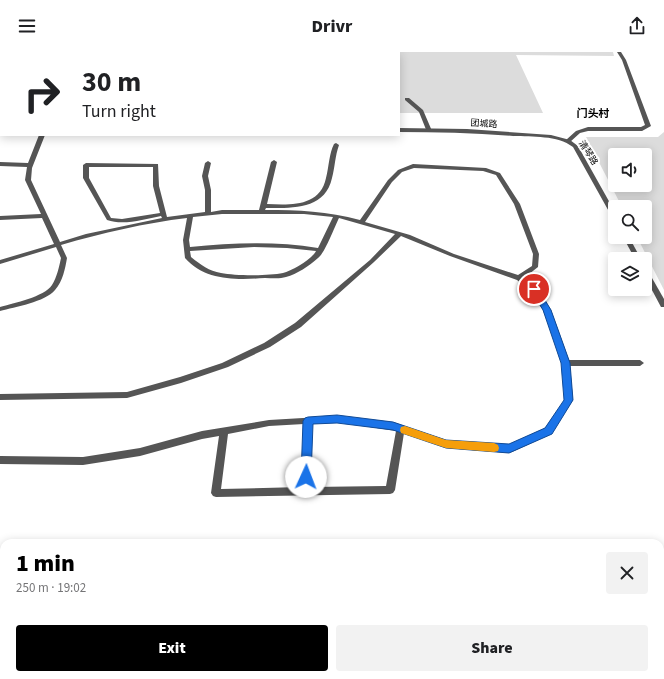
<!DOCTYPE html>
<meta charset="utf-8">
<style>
:root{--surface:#fff;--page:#f2f2f2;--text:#202124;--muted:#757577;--accent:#000}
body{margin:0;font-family:"Source Sans 3","Noto Sans SC",sans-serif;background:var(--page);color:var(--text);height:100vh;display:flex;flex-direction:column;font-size:15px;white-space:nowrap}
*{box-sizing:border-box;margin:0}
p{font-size:13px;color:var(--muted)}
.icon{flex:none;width:22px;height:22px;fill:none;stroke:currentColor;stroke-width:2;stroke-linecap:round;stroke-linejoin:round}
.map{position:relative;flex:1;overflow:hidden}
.sheet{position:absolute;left:0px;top:487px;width:664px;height:140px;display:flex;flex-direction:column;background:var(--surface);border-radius:12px 12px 0 0;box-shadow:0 2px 10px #0003}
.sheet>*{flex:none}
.hud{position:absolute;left:0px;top:0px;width:400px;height:84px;box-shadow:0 2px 10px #0003;background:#fff;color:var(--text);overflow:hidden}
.fabs{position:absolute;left:608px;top:96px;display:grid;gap:8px}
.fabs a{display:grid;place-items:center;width:44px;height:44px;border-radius:4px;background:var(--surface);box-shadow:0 2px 10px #0003;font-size:20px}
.pin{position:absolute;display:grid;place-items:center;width:34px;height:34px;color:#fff;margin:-17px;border:2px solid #fff;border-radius:50%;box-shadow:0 1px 4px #0007}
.me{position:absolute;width:44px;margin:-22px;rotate:2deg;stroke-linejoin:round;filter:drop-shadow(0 0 3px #0008)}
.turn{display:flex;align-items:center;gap:14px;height:84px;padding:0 16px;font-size:18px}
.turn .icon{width:52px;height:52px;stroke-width:2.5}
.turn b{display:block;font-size:28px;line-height:34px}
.round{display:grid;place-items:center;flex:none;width:42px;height:42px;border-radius:4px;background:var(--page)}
.overview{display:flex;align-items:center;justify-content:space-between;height:68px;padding:0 16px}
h1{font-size:24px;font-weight:800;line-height:30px;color:var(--accent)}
.cta{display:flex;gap:8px;margin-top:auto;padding:8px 16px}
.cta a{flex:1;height:46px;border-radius:4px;background:var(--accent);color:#fff;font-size:16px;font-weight:800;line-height:46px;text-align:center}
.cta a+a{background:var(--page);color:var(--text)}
header{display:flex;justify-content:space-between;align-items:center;height:52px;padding:0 16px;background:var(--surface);font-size:18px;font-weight:800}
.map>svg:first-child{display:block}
</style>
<header><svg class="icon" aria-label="menu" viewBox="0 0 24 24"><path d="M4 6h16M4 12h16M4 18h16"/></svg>Drivr<svg class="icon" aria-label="share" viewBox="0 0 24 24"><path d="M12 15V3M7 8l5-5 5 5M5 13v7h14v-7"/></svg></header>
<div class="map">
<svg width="664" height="627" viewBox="0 0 664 627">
<rect width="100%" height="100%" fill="#fff"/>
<g fill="#dcdcdc" fill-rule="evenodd">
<path d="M 23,0 L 613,0 L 614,4 L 516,3 L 543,61 L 399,61 L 399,1 L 22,1 Z"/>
<path d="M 664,80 L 664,238 L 637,185 L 645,185 L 645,155 L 622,155 L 586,85 L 658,85 ZM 615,103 L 645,103 L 645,133 L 615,133 Z"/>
</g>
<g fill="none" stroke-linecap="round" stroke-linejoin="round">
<g fill="#555" fill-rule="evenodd">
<path d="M 617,0 L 621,0 L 626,8 L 651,74 L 642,79 L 588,79 L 580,81 L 570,90 L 566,90 L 566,88 L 576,79 L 588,75 L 641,75 L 645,73 L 622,8 Z"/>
<rect x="0" y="39" width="1" height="2"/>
<path d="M 405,46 L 409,46 L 423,58 L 432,79 L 431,80 L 427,80 L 419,60 L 405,48 Z"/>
<path d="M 39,83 L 45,83 L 32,116 L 31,128 L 60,190 L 86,182 L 162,166 L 161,164 C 144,167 124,174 107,168 L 83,126 L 83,113 L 86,111 L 158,112 L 159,134 L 167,165 L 205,160 L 205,138 L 202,124 L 205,111 L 208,109 L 211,111 L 208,124 L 211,138 L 211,160 L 222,158 L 259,158 L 271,110 L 274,108 L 277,110 L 267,152 C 290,153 320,155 326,126 C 329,114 329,102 334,92 L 336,91 L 339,93 C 335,104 335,115 332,126 C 325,158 292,156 266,156 L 265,158 C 299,158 327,159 360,168 L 388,128 L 398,118 L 413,112 L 486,116 L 500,121 L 520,152 L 539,202 L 538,215 L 524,226 L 536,235 L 551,258 L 569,308 L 640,308 L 644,311 L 640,314 L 570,314 L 573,348 L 551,382 L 512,400 L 509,401 L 446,396 L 404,381 L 395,438 L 393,441 L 390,442 L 216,445 L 213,444 L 211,441 L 219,384 L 202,387 L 140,404 L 83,413 L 0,412 L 0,404 L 83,405 L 140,396 L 202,379 L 269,368 L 337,364 L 393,370 L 446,388 L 508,393 L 545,376 L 565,348 L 562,311 L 543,258 L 531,239 L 517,228 L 450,204 L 401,184 L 374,210 L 301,275 L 270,295 L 228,315 L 181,331 L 127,346 L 0,348 L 0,342 L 127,340 L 180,325 L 222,311 L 264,291 L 295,271 L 370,208 L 395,182 L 339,166 C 334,176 325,201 318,206 C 309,214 297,222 286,225 C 280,227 272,226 265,226 C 237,228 205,229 185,206 L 183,188 L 187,166 C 145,171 102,181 61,193 L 67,206 C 65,217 63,229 55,238 C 45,250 15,255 0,259 L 0,255 C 14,251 44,245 52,233 C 57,225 59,215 61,206 L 56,195 L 0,212 L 0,208 L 54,192 L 42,166 L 0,168 L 0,164 L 41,162 L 25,128 L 27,115 L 0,114 L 0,110 L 28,111 ZM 89,115 L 153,115 L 153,134 L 160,161 L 122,167 L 111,166 L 89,126 ZM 414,116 L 483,119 L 496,123 L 514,152 L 533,202 L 532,214 L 518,223 L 454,202 L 410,183 L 365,170 L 392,130 L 402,120 ZM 222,162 L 304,162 L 333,165 L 318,196 C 275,189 233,191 190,195 L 189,188 L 193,165 ZM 254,195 L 287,196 L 316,199 C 312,207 292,219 283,221 C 268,224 236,224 221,221 C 209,219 201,213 191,205 L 190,199 ZM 337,370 L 396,379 L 386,434 L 311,435 L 312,372 ZM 304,372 L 301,435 L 221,437 L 228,382 L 269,374 Z"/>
<rect x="0" y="571" width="4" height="12"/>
<rect x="660" y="586" width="4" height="12"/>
<rect x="335" y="623" width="12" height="4"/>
</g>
<g fill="#555" fill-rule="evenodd">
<rect x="0" y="73" width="1" height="4"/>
<path d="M 399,76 L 467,77 L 551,83 L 570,88 L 578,94 L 615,160 L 615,167 L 612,165 L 573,95 C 557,83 533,85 513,84 C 475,81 437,80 399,80 Z"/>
<path d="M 623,185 L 629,185 L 641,207 L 635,207 Z"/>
<path d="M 645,217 L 648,219 L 664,247 L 664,255 L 661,255 L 645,225 Z"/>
<rect x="660" y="535" width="4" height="10"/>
<rect x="0" y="536" width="4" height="10"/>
</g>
</g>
<path fill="#1a73e8" stroke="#114b97" d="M 531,235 L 537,235 L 551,258 L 570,311 L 573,348 L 552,382 L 509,401 L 446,396 L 393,378 L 337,371 L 313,372 L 311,425 L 310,428 L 306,430 L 302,428 L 301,425 L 303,369 L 305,366 L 308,365 L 337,363 L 393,370 L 446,388 L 509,392 L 545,376 L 564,348 L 561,311 L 543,258 L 530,237 Z"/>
<path fill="#f59e0b" d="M 405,374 L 446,388 L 494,391 L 498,393 L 499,396 L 498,399 L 494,400 L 446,396 L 401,381 L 400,378 L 401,375 Z"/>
<g text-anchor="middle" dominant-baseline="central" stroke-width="4" stroke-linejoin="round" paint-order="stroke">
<g font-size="9" fill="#000" stroke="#fff">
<text transform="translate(484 72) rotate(4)">团城路</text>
<text transform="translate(588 101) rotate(57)">清琴路</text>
</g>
<g font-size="11" font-weight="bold" fill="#000" stroke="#fff">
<text x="593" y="61">门头村</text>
</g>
</g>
</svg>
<div class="fabs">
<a><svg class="icon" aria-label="sound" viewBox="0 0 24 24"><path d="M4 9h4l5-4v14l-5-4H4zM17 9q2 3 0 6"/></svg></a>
<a><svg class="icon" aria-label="search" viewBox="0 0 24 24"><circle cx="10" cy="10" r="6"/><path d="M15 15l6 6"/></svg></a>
<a><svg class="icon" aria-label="layers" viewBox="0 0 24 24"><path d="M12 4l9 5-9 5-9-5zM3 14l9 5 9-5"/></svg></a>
</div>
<div class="pin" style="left:534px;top:237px;background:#d93025"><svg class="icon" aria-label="arrive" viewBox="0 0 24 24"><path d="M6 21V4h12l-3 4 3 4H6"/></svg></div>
<svg class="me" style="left:306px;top:425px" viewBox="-20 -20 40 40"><circle r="19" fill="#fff"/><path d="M0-13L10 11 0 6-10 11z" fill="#1a73e8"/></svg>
<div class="hud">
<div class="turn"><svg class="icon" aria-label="right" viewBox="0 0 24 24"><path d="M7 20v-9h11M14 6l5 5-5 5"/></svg><div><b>30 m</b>Turn right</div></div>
</div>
<section class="sheet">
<div class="overview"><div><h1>1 min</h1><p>250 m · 19:02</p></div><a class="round"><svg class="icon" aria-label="close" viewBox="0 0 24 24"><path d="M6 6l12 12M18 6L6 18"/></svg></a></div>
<div class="cta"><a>Exit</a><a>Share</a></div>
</section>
</div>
